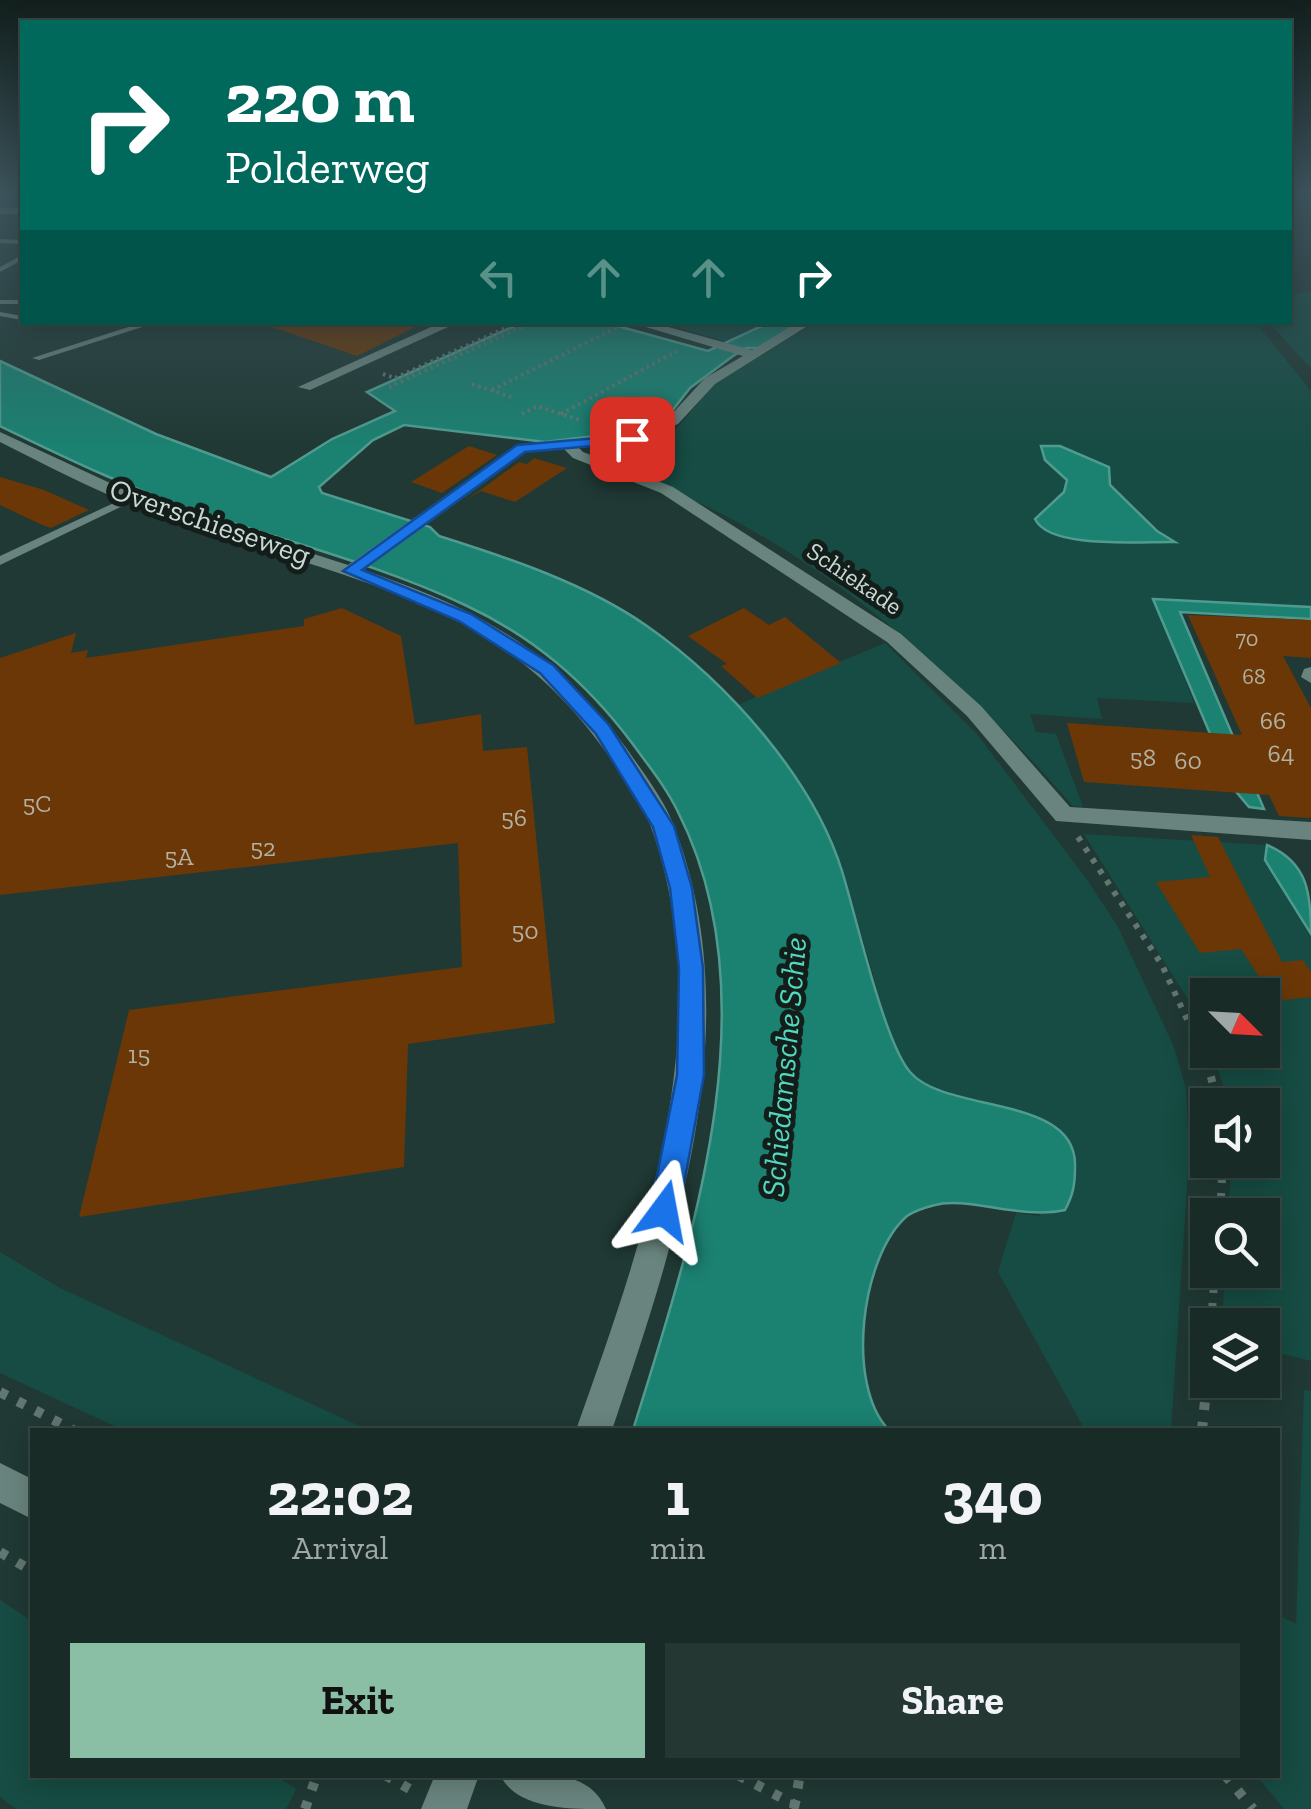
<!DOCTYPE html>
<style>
:root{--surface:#182b27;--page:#253733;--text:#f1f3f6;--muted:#9fa7a7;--line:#364744;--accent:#8abfa5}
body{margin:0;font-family:"Zilla Slab",serif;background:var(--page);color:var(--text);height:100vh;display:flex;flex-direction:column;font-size:38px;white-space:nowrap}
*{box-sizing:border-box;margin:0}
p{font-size:32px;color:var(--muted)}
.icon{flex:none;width:55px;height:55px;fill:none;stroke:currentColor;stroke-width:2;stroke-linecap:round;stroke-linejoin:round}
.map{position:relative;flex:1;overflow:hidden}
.side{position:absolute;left:30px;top:1428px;width:1250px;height:350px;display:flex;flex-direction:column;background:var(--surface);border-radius:0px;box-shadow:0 5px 25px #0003,0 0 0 2px var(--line)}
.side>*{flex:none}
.guide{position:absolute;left:20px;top:20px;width:1272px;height:305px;border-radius:0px;box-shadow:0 5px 25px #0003,0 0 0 2px var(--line);background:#00695c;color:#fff;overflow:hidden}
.needle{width:65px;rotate:114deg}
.controls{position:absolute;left:1190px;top:978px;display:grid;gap:20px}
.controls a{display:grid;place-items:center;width:90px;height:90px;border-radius:0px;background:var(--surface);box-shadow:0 5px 25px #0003,0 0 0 2px var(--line);font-size:50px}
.pin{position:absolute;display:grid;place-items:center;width:85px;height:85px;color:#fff;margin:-42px;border-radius:20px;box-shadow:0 5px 15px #0006}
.me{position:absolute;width:110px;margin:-55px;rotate:13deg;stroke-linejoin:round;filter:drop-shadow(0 0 8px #0008)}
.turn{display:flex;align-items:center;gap:35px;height:210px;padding:0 40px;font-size:45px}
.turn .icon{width:130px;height:130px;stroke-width:2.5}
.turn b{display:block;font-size:70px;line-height:85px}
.lanes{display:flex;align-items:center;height:95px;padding:0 40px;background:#0003;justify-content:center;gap:50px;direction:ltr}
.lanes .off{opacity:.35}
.eta{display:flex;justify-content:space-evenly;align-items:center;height:170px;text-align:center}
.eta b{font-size:60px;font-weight:700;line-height:70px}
.action{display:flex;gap:20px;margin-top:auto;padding:20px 40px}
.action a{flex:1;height:115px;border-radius:0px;background:var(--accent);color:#111;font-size:40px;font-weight:700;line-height:115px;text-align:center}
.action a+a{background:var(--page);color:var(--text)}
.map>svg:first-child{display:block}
</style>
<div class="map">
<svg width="1311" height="1809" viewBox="0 0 1311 1809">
<rect width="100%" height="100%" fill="#203934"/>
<g fill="#164c43" fill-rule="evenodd">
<path d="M 1311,291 L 1311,368 L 1269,323 L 1290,322 L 1290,295 Z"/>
<path d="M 663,323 L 767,323 L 728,342 Z"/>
<path d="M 815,323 L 1256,323 L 1311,391 L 1311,607 L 1154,599 L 1194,703 L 1097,698 L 1102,719 L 1030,714 L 1036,732 L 1056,734 L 1083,807 L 1073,806 C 972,691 857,583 720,513 C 674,490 627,472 579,454 L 625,447 L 677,428 L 714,384 ZM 1047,445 L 1078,452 L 1157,531 L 1173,542 L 1055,536 L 1045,507 L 1064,492 L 1067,479 L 1044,460 Z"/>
<path d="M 885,643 L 977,734 L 1088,881 L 1118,927 L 1174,1047 L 1186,1089 L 1189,1156 L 1171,1430 L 1085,1430 L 998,1272 L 1016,1213 L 1039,1216 L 1076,1158 C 1039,1081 948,1122 909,1071 C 887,1042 880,998 870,964 C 836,848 823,795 735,706 Z"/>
<path d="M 1084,834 L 1267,845 L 1265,860 L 1311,934 L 1311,1361 L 1263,1349 L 1262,1325 L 1222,1325 L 1225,1270 L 1262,1270 L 1262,1215 L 1228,1215 L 1232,1160 L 1262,1160 L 1262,1105 L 1229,1105 L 1212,1050 L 1262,1050 L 1262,995 L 1208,995 L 1207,1041 L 1192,1006 Z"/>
<path d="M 0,1252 L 60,1288 L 368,1430 L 123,1430 L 0,1373 Z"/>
<path d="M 1304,1390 L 1311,1391 L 1311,1809 L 1284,1809 L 1256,1775 L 1278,1775 L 1278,1615 L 1296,1624 Z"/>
<path d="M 0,1600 L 32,1621 L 32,1775 L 274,1775 L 296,1789 L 286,1809 L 16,1809 L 0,1797 Z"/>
</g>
<g fill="#1b8171" stroke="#509b8f" stroke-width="2.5">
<path d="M 521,323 L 607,323 L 708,351 L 768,323 L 799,323 L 758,348 L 746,348 L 733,356 L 690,388 L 665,420 L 645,430 L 545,442 L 404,425 L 373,440 L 319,487 L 322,493 L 430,527 L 439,536 C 509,558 587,584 647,626 C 727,682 813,778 842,871 C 856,916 884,1042 910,1072 C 945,1114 1078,1094 1075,1167 C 1075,1185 1073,1195 1065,1210 C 1021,1220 966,1196 935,1205 C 927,1207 914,1211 907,1216 C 861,1256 845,1385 889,1430 L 633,1430 C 691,1243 774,1000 678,812 C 666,787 648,765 632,743 C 586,682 534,637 465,605 C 382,566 295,544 209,515 C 136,492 68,459 0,426 L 0,361 L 156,434 L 271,477 L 332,439 L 395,411 L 367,392 Z"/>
<path d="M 1041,446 L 1060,446 L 1109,467 L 1110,485 L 1157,531 L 1175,542 C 1142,541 1050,550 1035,519 L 1064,492 L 1067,480 L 1045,460 Z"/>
<path d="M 1153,599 L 1311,607 L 1311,619 L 1180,612 L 1264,809 L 1249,807 L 1233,788 Z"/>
<path d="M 1267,845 C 1308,862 1311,894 1311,934 L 1265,860 Z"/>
</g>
<path fill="#203934" d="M 498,1775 L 759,1775 L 749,1809 L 485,1809 Z"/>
<g fill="#6b3707">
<path d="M 273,322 L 423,322 L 423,323 L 357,356 L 272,327 Z"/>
<path d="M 469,446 L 497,455 L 442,493 L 411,482 Z"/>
<path d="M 534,458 L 567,468 L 515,502 L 481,491 L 465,501 L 519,462 L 527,464 Z"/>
<path d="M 0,477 L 44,490 L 89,510 L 51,528 L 40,524 L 0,505 Z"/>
<path d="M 342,608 L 401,636 L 415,725 L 481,714 L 483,751 L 527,747 L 555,1023 L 408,1044 L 404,1167 L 79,1217 L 129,1010 L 462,967 L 458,843 L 0,895 L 0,658 L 76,633 L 71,653 L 88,650 L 86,658 L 304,626 L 304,619 Z"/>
<path d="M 744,608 L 769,625 L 785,617 L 841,663 L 757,698 L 721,666 L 727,664 L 688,636 Z"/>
<path d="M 1188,615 L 1311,620 L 1311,658 L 1283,656 L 1311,708 L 1311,818 L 1279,816 L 1269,795 L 1084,782 L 1067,723 L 1242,735 Z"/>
<path d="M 1191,835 L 1218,837 L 1282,962 L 1303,960 L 1311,972 L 1311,997 L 1275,1001 L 1241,949 L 1200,953 L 1156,882 L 1210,877 Z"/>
</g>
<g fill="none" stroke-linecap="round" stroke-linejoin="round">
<g stroke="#627672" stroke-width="4" stroke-dasharray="2.5 4" stroke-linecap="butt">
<path d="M 383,374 L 395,378 L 519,322"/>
<path d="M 472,384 L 511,397"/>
<path d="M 389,387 L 532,322"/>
<path d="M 492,390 L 616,328"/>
<path d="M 522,414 L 537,406 L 580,420"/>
<path d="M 561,414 L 677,351"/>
</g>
<path stroke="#627672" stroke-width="6" stroke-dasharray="5 8" stroke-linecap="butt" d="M 1078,837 L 1162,965 L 1207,1063"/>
<g stroke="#627672" stroke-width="8" stroke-dasharray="6 10" stroke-linecap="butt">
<path d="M 1207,1061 L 1218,1105"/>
<path d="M 1220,1215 L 1223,1160"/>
<path d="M 1211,1325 L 1215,1270"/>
<path d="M 1205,1394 L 1208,1365"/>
</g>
<g stroke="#627672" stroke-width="10" stroke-dasharray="8 12" stroke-linecap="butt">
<path d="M 0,1392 L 73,1430"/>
<path d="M 1202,1430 L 1206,1391"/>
<path d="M 0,1552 L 32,1571"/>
<path d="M 385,1775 L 415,1792"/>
<path d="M 738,1775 L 803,1809"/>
<path d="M 1225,1775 L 1253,1809"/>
<path d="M 794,1808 L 800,1775"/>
<path d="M 305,1809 L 317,1775"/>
</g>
<g fill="#69847e" fill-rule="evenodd">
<path d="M 0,239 L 22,240 L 22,244 L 0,243 Z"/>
<path d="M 22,255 L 22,260 L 0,272 L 0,267 Z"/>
<rect x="0" y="300" width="22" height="4"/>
<path d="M 0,312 L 22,316 L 22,320 L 0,316 Z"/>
<path d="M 144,322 L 158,322 L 39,360 L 32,358 Z"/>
<path d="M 131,495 L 137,498 L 135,500 L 0,565 L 0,556 Z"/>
</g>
<g fill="#69847e" fill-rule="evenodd">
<rect x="0" y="208" width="22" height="6"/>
<path d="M 442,322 L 459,322 L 310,390 L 298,387 Z"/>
<path d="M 629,322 L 650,322 L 752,350 L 799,322 L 814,322 L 715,384 L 678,424 L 632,443 L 579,448 L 583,452 L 673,487 L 901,634 L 981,706 L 1070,807 L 1311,822 L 1311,840 L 1056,821 L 967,716 L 887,642 L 661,493 L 573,458 L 564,449 L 526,452 L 364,570 C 409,586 454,602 495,627 C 549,658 591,700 627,749 C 644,774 664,799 674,826 C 750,1024 676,1240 612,1430 L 576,1430 C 643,1241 722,1026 651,827 C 642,801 624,778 608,755 C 569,699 519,652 457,621 C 363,573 257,551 158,515 C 103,495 52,468 0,442 L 0,432 L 149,501 L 348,565 L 517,445 L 629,435 L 668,418 L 705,378 L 743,356 Z"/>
<path d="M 1311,667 L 1311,683 L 1301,677 L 1304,669 Z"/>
<path d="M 435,1775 L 479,1775 L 467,1809 L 421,1809 Z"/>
</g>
<g fill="#69847e" fill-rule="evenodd">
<path d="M 0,1463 L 32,1479 L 32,1519 L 0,1503 Z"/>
<path d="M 500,1775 C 538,1775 588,1767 606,1809 C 567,1809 517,1809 500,1775 Z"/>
</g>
</g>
<linearGradient id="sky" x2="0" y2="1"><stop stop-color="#121f1d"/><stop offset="0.43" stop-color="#3c545c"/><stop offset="1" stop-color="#3c545c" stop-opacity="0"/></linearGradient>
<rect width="1311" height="447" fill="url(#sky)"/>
<path fill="#1a73e8" stroke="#114b97" stroke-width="2.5" d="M 632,435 L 637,442 L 525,452 L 362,570 L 471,614 L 553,665 L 609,725 L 674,826 L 692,888 L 703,968 L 704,1075 L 679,1211 L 675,1221 L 664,1225 L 654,1221 L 650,1211 L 677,1075 L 679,968 L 670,888 L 653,827 L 596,734 L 540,673 L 459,621 L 343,571 L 517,445 Z"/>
<g text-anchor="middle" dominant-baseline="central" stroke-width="10" stroke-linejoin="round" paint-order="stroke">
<g font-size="22" fill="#b2b0a1">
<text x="1247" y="638">70</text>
<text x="1254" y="676">68</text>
</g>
<g font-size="25" fill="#cad8d4" stroke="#131e1b">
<text transform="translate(855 578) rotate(34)">Schiekade</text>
</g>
<g font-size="25" fill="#b2b0a1">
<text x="1273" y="720">66</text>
<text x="1281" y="753">64</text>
<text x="1143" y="757">58</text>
<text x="1188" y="760">60</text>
<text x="37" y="803">5C</text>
<text x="514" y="817">56</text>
<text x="263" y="847">52</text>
<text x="179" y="856">5A</text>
<text x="525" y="930">50</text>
<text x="139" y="1054">15</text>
</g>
<g font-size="30" fill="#cad8d4" stroke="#131e1b">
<text transform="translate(210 522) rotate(19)">Overschieseweg</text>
</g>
<g font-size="32" font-style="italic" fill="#51d8c0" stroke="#131e1b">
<text transform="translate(784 1067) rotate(-85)">Schiedamsche Schie</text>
</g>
</g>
</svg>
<div class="controls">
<a><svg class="needle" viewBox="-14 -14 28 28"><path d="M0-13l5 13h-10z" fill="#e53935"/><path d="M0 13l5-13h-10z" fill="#9fa7a7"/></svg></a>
<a><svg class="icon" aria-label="sound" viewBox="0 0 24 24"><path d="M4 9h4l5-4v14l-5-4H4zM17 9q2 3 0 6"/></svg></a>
<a><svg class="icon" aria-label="search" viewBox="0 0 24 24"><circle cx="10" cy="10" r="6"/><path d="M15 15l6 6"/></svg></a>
<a><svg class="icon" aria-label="layers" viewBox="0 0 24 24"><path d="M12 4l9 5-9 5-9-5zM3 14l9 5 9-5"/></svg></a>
</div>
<div class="pin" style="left:632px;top:439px;background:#d93025"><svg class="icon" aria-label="arrive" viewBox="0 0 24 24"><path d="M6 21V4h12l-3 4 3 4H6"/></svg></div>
<svg class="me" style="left:664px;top:1211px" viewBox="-20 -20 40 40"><path d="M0-17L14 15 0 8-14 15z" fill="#1a73e8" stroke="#fff" stroke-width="4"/></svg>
<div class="guide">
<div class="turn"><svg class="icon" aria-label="right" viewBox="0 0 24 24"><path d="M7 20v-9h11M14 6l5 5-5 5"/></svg><div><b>220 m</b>Polderweg</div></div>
<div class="lanes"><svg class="icon off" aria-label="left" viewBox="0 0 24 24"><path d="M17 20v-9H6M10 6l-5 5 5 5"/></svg><svg class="icon off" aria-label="ahead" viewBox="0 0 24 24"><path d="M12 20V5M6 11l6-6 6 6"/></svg><svg class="icon off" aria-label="ahead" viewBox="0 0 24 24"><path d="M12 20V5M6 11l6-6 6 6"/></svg><svg class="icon" aria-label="right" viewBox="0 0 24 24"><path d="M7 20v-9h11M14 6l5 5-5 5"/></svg></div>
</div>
<section class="side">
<div class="eta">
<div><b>22:02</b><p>Arrival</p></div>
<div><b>1</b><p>min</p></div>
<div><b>340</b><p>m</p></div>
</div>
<div class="action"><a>Exit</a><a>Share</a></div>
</section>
</div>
